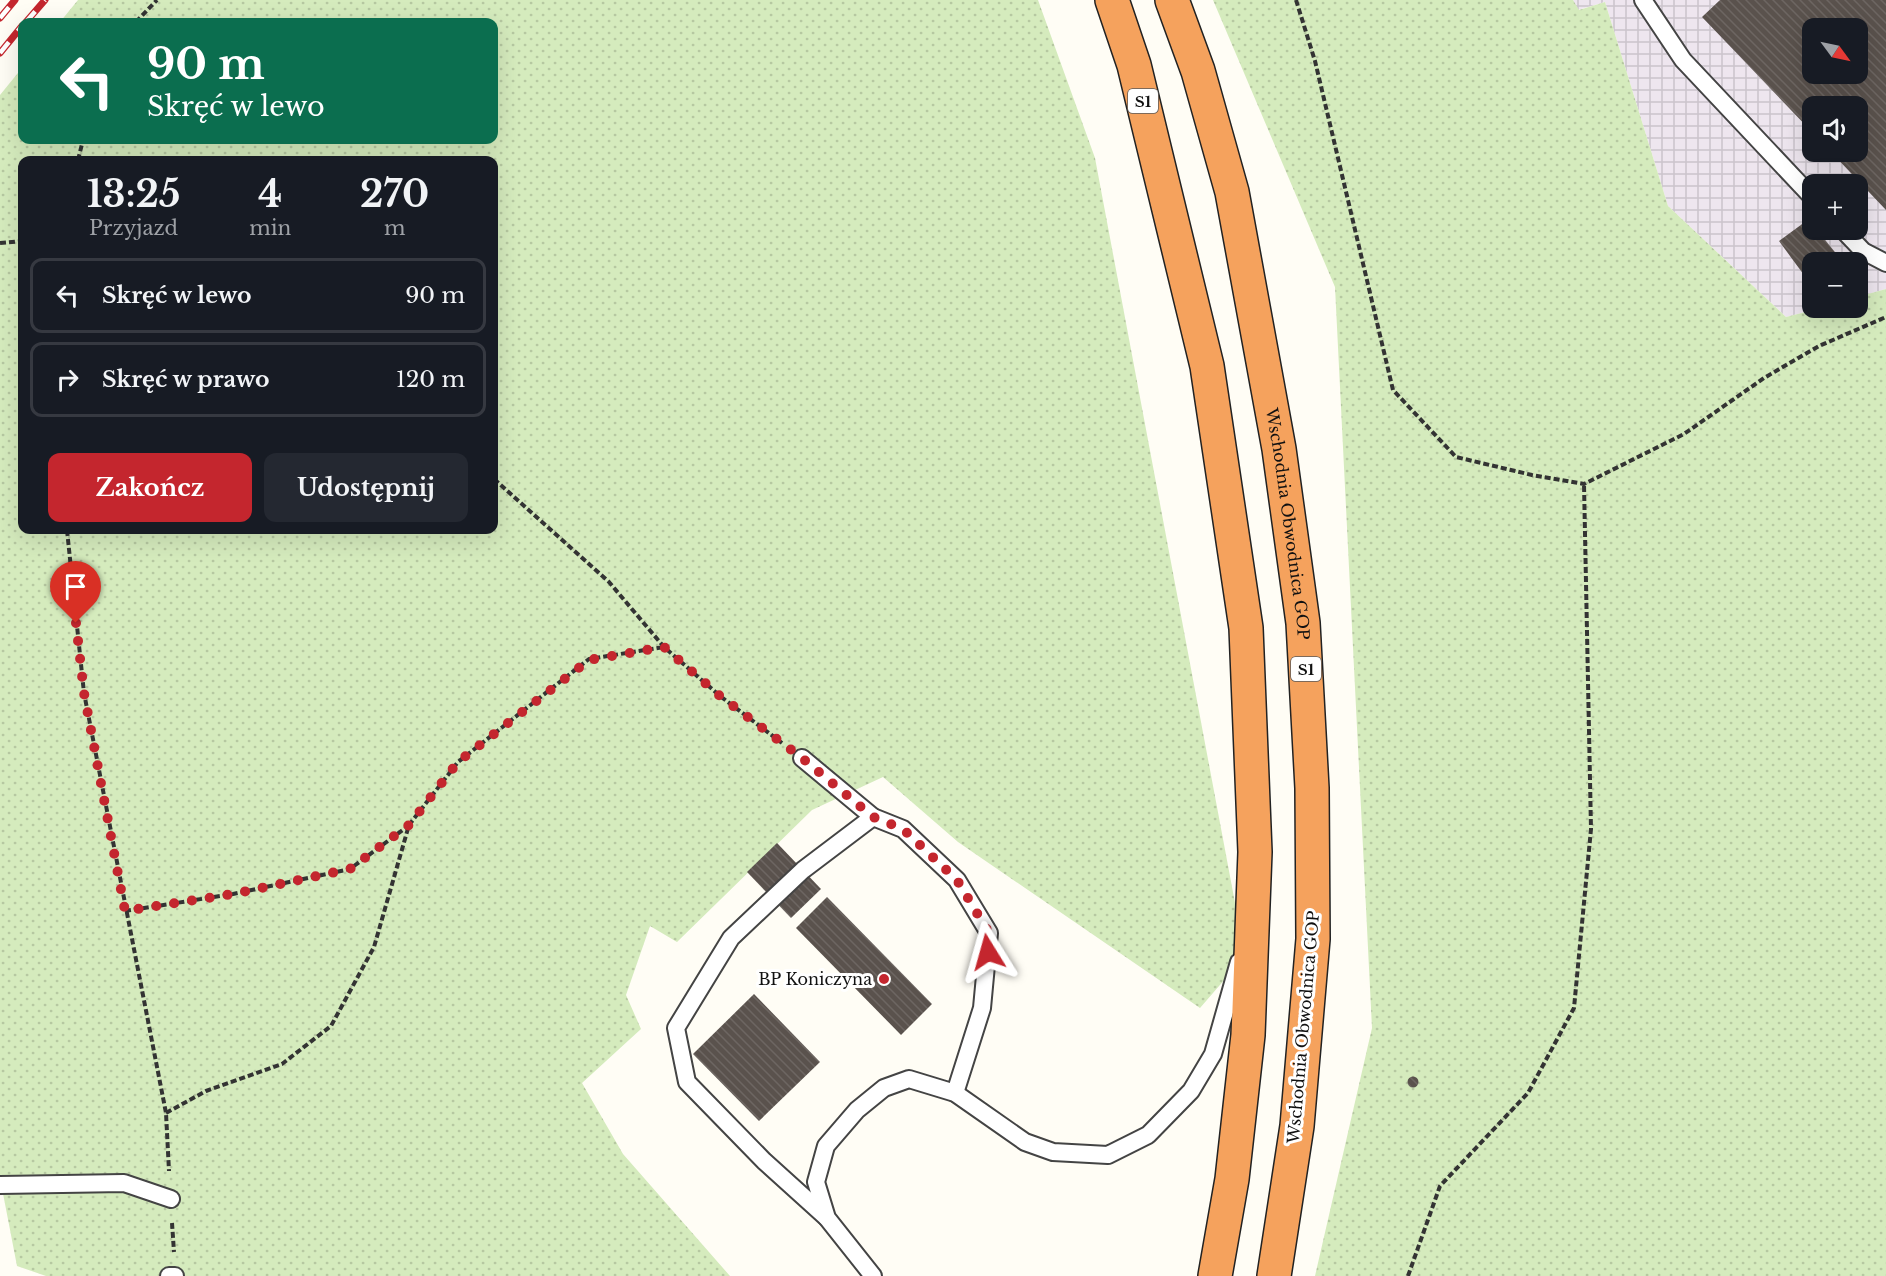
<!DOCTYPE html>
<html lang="pl">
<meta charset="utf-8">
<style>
:root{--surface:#171b24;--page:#242831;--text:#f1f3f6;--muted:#9ea1a6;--line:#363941;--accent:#c4262e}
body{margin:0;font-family:"Libre Baskerville",serif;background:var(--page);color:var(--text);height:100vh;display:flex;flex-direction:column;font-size:22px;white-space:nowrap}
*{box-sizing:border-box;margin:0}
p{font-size:20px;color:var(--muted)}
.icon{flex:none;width:33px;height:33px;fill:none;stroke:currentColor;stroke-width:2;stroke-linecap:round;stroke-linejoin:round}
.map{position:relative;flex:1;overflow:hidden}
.drawer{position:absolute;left:18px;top:156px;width:480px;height:378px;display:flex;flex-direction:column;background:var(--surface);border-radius:12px;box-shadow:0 6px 24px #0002}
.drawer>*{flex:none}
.top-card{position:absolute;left:18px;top:18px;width:480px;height:126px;border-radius:12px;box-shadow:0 6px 24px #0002;background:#0b6e4f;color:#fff;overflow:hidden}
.needle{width:39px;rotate:123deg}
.tools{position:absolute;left:1802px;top:18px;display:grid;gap:12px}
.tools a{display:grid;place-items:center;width:66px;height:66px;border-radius:12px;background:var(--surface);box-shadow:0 6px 24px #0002;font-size:30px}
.pin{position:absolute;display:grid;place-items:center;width:51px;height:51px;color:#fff;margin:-62px -26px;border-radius:50% 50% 50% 0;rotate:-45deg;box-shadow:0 0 6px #0007}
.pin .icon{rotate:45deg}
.me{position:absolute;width:66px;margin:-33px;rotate:352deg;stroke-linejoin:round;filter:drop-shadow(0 0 4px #0008)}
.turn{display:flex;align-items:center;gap:21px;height:126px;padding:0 30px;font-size:27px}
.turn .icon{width:78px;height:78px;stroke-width:2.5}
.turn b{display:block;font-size:42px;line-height:51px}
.eta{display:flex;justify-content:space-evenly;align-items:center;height:102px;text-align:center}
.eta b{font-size:36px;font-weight:800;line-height:42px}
.primary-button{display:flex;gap:12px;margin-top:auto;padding:12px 30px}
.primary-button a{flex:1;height:69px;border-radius:12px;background:var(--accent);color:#fff;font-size:24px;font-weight:800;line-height:69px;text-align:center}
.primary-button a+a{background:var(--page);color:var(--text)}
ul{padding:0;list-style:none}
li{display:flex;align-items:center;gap:18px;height:75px;margin:0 12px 9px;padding:0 18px;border:3px solid var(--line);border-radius:12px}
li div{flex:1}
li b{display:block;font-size:22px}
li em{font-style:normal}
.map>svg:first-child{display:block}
</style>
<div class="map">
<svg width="1886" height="1276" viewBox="0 0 1886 1276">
<defs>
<pattern id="industrial-grid" width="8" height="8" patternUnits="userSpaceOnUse" patternTransform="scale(1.5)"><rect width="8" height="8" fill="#eee6ef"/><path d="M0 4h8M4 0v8" fill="none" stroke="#cbc4cc"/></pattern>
<pattern id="grass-dots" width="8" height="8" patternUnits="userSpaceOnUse" patternTransform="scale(1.5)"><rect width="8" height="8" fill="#d5ebbd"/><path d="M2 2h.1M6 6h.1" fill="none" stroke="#b6c8a1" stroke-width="1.8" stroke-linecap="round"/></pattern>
<pattern id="building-back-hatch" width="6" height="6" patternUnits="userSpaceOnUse" patternTransform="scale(1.5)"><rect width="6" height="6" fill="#5a524d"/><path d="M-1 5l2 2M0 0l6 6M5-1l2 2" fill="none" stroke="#6d6662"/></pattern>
</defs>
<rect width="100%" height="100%" fill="#fffdf5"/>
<path fill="url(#industrial-grid)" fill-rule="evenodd" d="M 1573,0 L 1886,0 L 1886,289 L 1857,297 L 1857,262 L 1812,262 L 1812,308 L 1821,308 L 1786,317 L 1668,206 L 1605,2 L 1578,10 ZM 1812,28 L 1857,28 L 1857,74 L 1812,74 ZM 1812,106 L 1857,106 L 1857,152 L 1812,152 ZM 1812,184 L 1857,184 L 1857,230 L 1812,230 Z"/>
<g fill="url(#grass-dots)" fill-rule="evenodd">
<path d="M 78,0 L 1038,0 L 1095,158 L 1245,956 L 1200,1008 L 958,842 L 883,777 L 812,810 L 677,942 L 650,926 L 626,995 L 641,1029 L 582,1083 L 623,1154 L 730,1276 L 46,1276 L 17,1266 L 0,1178 L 0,95 L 22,68 L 22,140 L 494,140 L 494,22 L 60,22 ZM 22,160 L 494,160 L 494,530 L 22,530 Z"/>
<path d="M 1213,0 L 1573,0 L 1579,10 L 1605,2 L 1668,206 L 1786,317 L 1821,308 L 1857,308 L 1857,297 L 1886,289 L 1886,1276 L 1315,1276 L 1372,1028 L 1335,287 Z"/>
</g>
<g fill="url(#building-back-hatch)" fill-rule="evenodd">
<path d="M 1720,0 L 1886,0 L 1886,210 L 1831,152 L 1857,152 L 1857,106 L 1812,106 L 1812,132 L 1702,17 ZM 1812,28 L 1857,28 L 1857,74 L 1812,74 Z"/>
<path d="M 1809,219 L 1812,223 L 1812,230 L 1817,230 L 1843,262 L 1812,262 L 1812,286 L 1779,241 Z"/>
<path d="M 777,843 L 821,889 L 791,918 L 747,872 Z"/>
<path d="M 827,897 L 932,1004 L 901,1035 L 796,928 Z"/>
<path d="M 754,994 L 820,1062 L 759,1121 L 693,1054 Z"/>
<circle cx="1413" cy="1082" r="5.5"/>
</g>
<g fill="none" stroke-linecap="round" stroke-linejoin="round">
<defs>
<g id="service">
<path d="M 1643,0 L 1683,60 L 1812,197"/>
<path d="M 1843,230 L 1863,251 L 1886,263"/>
<path d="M 802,758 L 873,817 L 903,829 L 957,880 L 989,933 L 982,1008 L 955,1093"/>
<path d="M 0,1185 L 124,1183 L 171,1199"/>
<path d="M 826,1217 L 764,1161 L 687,1082 L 676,1028 L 731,938 L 803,870 L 873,817"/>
<path d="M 169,1276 L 175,1276"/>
<path d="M 873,1276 L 827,1218 L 816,1182 L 826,1146 L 857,1110 L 884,1088 L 909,1079 L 955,1093 L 1025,1142 L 1053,1152 L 1108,1155 L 1148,1135 L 1191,1091 L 1213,1054 L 1239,962"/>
</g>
<g id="motorway">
<path d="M 1112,0 L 1134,65 L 1207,366 L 1246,628 L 1255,852 L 1248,1035 L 1232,1179 L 1215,1276"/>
<path id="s1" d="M 1172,0 L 1198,71 L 1232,192 L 1279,449 L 1303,623 L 1312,788 L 1313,939 L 1297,1126 L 1274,1276"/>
</g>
</defs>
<use href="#service" stroke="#444" stroke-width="20"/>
<use href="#motorway" stroke="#222" stroke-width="36"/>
<g stroke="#333" stroke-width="4" stroke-dasharray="6 3" stroke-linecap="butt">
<path d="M 1296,0 L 1315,61 L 1393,390 L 1456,457 L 1532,475 L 1584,484 L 1684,434 L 1764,378 L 1819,346 L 1886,317"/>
<path d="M 136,22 L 157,0"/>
<path d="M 78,160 L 83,140"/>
<path d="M 0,243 L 22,241"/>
<path d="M 494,479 L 609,582 L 664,647 L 720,696 L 782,743"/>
<path d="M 67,530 L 84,693 L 166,1113 L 169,1171"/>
<path d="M 125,911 L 233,894 L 350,869 L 408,826"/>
<path d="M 166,1113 L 206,1091 L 282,1064 L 331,1026 L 374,947 L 409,825 L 458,762 L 589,659 L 664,647"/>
<path d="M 172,1223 L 174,1252"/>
<path d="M 1408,1276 L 1440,1186 L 1528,1093 L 1574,1008 L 1591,829 L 1584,484"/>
</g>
<use href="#service" stroke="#fff" stroke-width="16"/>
<use href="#motorway" stroke="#f5a25d" stroke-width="33"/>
<defs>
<g id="rail">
<path d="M 0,18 L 15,0"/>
<path d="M 26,22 L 45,0"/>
<path d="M 0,53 L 22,26"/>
</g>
</defs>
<use href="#rail" stroke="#c4262e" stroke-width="7"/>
<use href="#rail" stroke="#fff" stroke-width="4.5" stroke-dasharray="14" stroke-linecap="butt"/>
</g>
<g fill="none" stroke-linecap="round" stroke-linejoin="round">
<path stroke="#c4262e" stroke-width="10" stroke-dasharray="0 18" d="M 76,623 L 84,693 L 125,911 L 233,894 L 350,869 L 409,825 L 458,762 L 589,660 L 664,647 L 720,696 L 802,758 L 873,817 L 903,829 L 957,880 L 989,933 L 988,952"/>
</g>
<circle fill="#c4262e" stroke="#fff" stroke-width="2" cx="884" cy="979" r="6"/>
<g text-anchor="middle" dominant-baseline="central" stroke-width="6" stroke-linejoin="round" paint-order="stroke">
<g fill="#fff" stroke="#585858" stroke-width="1.5">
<rect x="1128" y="89" width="30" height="24" rx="4.5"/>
<rect x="1291" y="657" width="30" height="24" rx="4.5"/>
</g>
<g font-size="15" font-weight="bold" fill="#111">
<text x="1143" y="101">S1</text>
<text x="1306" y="669">S1</text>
</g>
<g font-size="16" fill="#111" stroke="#fff">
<text stroke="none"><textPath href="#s1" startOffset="538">Wschodnia Obwodnica GOP</textPath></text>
<text transform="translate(1303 1027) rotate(-85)">Wschodnia Obwodnica GOP</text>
</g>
<g font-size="16" fill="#111" stroke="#fff" text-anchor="end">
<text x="872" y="979">BP Koniczyna</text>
</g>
</g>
</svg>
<div class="tools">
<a><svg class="needle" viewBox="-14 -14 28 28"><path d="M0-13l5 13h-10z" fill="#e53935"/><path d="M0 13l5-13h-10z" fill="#9ea1a6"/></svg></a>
<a><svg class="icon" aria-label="sound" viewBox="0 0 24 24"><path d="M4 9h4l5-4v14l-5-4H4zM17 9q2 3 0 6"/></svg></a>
<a>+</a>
<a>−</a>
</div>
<div class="pin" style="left:76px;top:623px;background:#d93025"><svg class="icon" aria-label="arrive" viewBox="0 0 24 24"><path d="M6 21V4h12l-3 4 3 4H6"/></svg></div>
<svg class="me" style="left:988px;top:952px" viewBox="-20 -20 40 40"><path d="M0-17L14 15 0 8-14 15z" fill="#c4262e" stroke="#fff" stroke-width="4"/></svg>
<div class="top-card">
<div class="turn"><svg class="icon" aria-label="left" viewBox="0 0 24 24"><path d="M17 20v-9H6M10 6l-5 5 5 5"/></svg><div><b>90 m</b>Skręć w lewo</div></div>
</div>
<section class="drawer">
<div class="eta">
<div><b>13:25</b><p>Przyjazd</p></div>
<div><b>4</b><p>min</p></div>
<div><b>270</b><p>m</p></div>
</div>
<ul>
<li><svg class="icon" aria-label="left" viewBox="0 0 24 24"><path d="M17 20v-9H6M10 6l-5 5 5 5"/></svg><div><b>Skręć w lewo</b></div><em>90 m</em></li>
<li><svg class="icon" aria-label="right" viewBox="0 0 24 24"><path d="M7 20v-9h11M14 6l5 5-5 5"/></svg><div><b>Skręć w prawo</b></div><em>120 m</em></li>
</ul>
<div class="primary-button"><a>Zakończ</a><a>Udostępnij</a></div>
</section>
</div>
